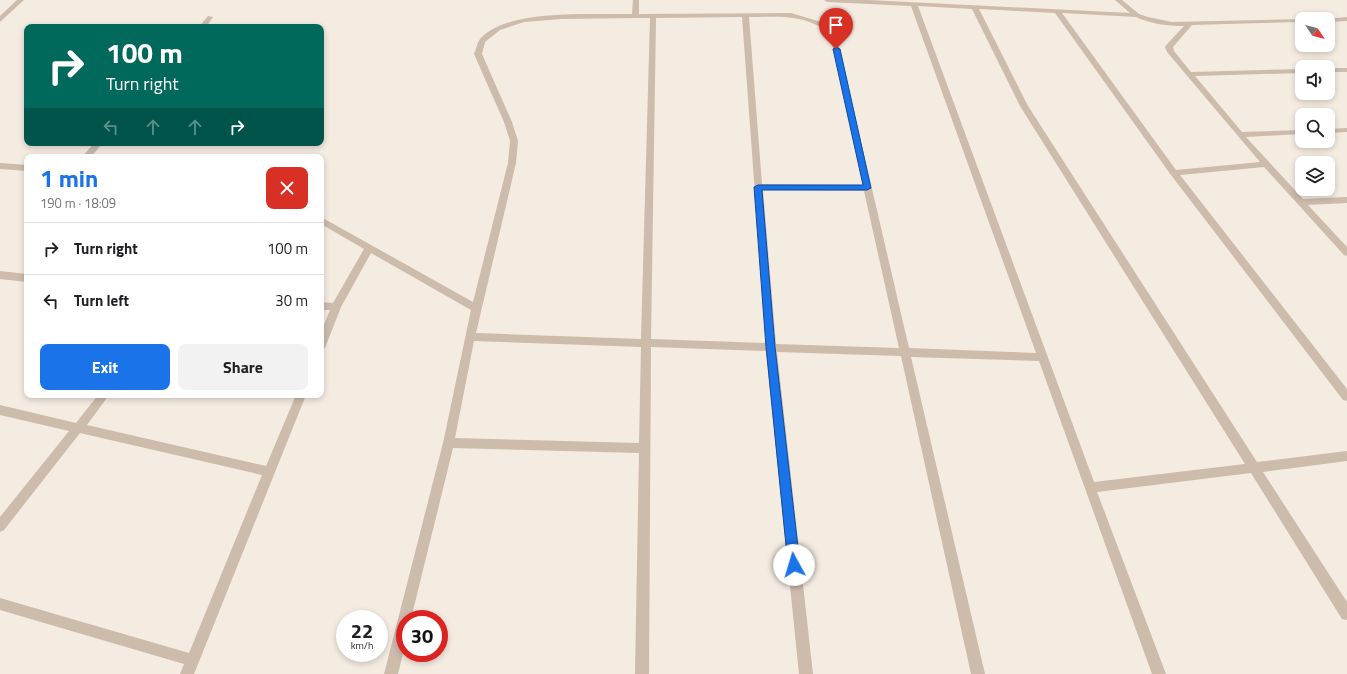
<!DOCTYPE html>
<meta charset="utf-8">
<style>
:root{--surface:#fff;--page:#f2f2f2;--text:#202124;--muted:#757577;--line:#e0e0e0;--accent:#1a73e8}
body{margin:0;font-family:"Titillium Web",sans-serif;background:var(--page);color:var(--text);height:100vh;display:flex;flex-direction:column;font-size:15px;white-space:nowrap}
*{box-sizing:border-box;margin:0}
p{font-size:13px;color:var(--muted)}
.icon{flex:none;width:22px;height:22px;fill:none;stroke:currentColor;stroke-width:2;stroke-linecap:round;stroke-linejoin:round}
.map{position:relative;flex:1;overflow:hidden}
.sheet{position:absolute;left:24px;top:154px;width:300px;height:244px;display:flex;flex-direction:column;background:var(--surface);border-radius:8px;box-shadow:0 2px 6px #0003}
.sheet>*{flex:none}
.top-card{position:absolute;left:24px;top:24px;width:300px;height:122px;border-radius:8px;box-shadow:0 2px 6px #0003;background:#00695c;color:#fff;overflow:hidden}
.needle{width:26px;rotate:125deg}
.buttons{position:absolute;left:1295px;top:12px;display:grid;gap:8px}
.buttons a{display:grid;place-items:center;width:40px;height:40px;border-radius:8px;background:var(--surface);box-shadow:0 2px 6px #0003;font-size:20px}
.speed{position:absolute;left:336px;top:610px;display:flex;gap:8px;font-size:20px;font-weight:700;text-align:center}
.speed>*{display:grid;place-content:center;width:52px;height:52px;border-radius:50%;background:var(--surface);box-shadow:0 2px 6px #0003;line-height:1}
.speed small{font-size:10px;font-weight:400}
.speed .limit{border:6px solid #d22;background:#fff;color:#111}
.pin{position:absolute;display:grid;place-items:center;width:34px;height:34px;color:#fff;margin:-41px -17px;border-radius:50% 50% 50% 0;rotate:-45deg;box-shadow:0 0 4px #0007}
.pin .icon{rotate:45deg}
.me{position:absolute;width:44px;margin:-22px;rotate:354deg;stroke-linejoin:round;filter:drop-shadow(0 0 3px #0008)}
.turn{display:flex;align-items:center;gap:14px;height:84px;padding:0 16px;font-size:18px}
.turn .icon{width:52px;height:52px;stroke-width:2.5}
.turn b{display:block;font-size:28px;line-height:34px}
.lanes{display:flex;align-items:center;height:38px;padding:0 16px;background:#0003;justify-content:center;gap:20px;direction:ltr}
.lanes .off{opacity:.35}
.round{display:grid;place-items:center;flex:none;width:42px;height:42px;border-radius:8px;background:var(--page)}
.head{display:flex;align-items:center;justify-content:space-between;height:68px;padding:0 16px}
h1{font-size:24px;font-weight:700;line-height:30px;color:var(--accent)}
.cta{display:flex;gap:8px;margin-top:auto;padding:8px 16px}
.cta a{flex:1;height:46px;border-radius:8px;background:var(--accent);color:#fff;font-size:16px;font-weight:700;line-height:46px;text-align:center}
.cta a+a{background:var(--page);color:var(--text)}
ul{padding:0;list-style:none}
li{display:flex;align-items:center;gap:12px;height:52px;padding:0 16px;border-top:1px solid var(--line)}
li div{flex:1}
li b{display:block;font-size:15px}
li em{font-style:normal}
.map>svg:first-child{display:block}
</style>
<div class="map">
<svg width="1347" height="674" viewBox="0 0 1347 674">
<rect width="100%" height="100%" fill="#f4ebe1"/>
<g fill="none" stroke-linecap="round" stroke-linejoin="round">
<g fill="#cdbbac" fill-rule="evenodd">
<path d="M 17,0 L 24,0 L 0,22 L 0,16 Z"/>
<path d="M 633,0 L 639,0 L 639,14 L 791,13 L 821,22 L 836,34 L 909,348 L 1036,353 L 911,6 L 827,2 L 824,0 L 868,0 L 1130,13 L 1115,0 L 1122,0 L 1139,14 L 1148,17 L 1172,22 L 1304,19 L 1302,19 L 1302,22 L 1192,25 L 1173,47 L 1174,51 L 1191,72 L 1302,69 L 1302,73 L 1195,76 L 1242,132 L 1302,130 L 1302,134 L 1246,137 L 1303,199 L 1347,197 L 1347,203 L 1308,205 L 1347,247 L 1347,256 L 1344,255 L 1264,167 L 1180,175 L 1347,389 L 1347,401 L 1343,400 L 1171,175 L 1055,13 L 979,9 L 1028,106 L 1257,462 L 1347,451 L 1347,461 L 1263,472 L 1347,602 L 1347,620 L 1342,619 L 1251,473 L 1097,492 L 1166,674 L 1152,674 L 1039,361 L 911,357 L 985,674 L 971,674 L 901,356 L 777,352 L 813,674 L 799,674 L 766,351 L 651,347 L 649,674 L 635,674 L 639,453 L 453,448 L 411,619 L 405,619 L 405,645 L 398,674 L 384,674 L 443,443 L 471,310 L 371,253 L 341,307 L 325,348 L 321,349 L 321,332 L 330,310 L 321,310 L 321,302 L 333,303 L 364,249 L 321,224 L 321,217 L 473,302 L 508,163 L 510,141 L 504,122 L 474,54 C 476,50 477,43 480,39 C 507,8 593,15 632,14 ZM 918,6 L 972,9 L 1020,106 L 1245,464 L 1094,482 ZM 1062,13 L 1136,17 C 1151,24 1168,26 1184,26 L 1169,42 L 1165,47 L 1167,52 L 1260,162 L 1176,170 ZM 742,17 L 766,343 L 651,339 L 656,18 ZM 749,17 C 776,17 809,13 830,35 L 863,185 L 762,184 ZM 637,18 L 650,18 L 641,339 L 476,333 L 516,163 L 518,141 L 512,122 L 482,54 L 485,42 L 500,30 L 524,22 L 561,19 ZM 763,190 L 864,191 L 899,348 L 776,344 ZM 474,341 L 641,347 L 639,443 L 455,438 Z"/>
<path d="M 208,16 L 213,17 L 206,27 L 199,27 Z"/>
<path d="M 1347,17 L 1347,21 L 1328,22 L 1328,19 L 1325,19 Z"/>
<rect x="1328" y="68" width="19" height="4"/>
<path d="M 1347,128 L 1347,132 L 1328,133 L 1328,129 Z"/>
<path d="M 94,143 L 103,143 L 91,157 L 82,157 Z"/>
<path d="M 0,163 L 27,165 L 27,171 L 0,169 Z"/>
<path d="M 0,271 L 27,274 L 27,282 L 0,279 Z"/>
<path d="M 98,395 L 109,395 L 87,425 L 266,466 L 296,395 L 306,395 L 194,674 L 180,674 L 184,664 L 0,610 L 0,598 L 189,653 L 262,475 L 80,433 L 4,530 L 0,532 L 0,517 L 69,431 L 0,415 L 0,405 L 76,423 Z"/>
</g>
</g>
<path fill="#1a73e8" stroke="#114b97" d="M 836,47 L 840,49 L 871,188 L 867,190 L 762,190 L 775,347 L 800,565 L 798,569 L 794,570 L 790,569 L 788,565 L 766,347 L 754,187 L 758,185 L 863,185 L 833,49 Z"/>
</svg>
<div class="buttons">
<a><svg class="needle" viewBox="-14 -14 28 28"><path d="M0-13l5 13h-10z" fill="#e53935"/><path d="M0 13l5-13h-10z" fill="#757577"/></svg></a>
<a><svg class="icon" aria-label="sound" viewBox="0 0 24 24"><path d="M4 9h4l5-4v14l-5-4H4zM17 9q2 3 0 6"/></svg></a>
<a><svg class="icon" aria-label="search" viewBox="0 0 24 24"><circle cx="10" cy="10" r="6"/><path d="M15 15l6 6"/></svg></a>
<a><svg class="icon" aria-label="layers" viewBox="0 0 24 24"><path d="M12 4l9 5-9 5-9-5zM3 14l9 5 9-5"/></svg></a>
</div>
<div class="speed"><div>22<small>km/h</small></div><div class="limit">30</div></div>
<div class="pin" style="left:836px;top:49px;background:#d93025"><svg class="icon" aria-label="arrive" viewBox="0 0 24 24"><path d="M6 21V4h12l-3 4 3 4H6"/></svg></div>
<svg class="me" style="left:794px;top:565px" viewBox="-20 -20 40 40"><circle r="19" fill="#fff"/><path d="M0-13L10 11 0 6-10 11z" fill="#1a73e8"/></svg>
<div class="top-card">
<div class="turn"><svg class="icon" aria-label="right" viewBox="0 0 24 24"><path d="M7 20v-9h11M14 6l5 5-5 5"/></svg><div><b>100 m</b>Turn right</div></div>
<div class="lanes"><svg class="icon off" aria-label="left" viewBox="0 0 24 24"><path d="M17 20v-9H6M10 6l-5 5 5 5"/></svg><svg class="icon off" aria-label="ahead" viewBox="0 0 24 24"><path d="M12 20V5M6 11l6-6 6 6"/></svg><svg class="icon off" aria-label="ahead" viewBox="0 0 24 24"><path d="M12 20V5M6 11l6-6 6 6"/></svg><svg class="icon" aria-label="right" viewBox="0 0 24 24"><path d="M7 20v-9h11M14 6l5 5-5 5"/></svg></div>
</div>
<section class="sheet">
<div class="head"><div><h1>1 min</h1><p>190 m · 18:09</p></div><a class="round" style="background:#d93025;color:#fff"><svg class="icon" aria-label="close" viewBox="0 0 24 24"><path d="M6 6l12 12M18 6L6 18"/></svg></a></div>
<ul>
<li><svg class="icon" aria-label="right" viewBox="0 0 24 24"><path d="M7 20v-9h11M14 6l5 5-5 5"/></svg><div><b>Turn right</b></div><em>100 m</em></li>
<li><svg class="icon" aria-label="left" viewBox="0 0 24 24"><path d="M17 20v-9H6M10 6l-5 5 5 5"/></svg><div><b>Turn left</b></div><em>30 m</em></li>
</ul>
<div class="cta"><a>Exit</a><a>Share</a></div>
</section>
</div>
